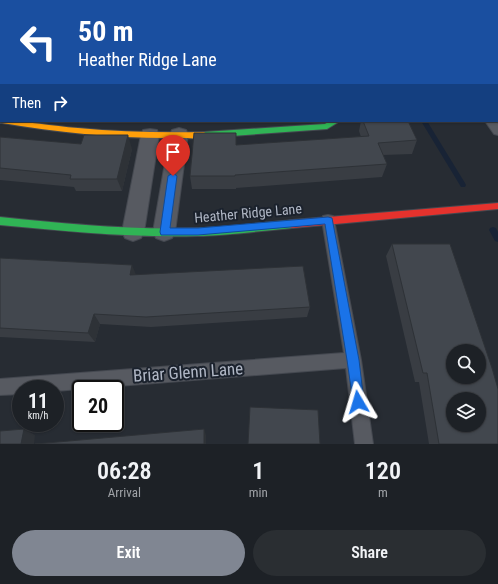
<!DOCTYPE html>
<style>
:root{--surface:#1d2126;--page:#2a2e32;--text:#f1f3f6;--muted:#a0a3a7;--line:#3b3e43;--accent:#808692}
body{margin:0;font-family:"Roboto Condensed",sans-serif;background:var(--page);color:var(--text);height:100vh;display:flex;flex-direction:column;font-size:15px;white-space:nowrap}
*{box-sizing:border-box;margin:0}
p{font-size:13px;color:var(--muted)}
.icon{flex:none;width:22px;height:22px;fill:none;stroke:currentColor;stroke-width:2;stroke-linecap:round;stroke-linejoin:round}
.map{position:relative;height:444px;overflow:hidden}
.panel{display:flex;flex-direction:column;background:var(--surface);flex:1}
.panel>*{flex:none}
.banner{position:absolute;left:0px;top:0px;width:498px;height:122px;box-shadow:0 1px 3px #0004,0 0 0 1px var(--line);background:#1a4fa0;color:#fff;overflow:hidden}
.controls{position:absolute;left:446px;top:344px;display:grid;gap:8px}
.controls a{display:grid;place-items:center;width:40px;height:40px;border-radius:50%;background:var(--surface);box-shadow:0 1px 3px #0004,0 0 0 1px var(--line);font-size:20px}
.speed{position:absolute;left:12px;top:380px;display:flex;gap:8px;font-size:20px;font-weight:700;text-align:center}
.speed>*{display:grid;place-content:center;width:52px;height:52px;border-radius:50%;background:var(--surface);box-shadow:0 1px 3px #0004,0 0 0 1px var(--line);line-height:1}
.speed small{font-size:10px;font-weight:400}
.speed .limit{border:2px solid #111;border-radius:6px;background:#fff;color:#111}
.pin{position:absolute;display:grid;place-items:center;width:34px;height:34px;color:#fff;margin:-41px -17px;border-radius:50% 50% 50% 0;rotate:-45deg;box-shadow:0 0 4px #0007}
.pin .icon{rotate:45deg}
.me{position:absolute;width:44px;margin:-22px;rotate:353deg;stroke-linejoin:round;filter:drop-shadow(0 0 3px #0008)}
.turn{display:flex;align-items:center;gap:14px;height:84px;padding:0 12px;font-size:18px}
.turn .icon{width:52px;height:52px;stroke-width:2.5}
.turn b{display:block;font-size:28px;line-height:34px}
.then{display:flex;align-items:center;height:38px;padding:0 12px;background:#0003;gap:8px;font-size:15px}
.eta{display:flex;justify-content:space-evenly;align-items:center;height:68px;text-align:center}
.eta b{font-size:24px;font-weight:600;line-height:28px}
.action{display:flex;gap:8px;margin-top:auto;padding:8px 12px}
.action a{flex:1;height:46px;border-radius:24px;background:var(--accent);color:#fff;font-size:16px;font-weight:600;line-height:46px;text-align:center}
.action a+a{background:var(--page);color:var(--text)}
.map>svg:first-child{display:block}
</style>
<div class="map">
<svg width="498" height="444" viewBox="0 0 498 444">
<rect width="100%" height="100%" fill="#272c33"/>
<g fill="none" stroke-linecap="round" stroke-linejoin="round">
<g fill="#182335" fill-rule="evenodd">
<rect x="354" y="0" width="4" height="1"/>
<path d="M 421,121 L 427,121 L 465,183 L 466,185 L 465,187 L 461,187 Z"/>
<path d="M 493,227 L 496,228 L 498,232 L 498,242 L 495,241 L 489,230 L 490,228 Z"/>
</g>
<defs>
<g id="lane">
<rect x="389" y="0" width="8" height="1"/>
<rect x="497" y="17" width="1" height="6"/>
<path d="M 485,121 L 496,121 L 498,124 L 498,135 L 494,134 Z"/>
<path d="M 328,215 L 333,216 L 334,220 L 361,360 L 373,444 L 355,444 L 346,368 L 55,391 L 55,389 L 21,389 L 21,394 L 0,395 L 0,379 L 344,353 L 322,220 L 323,216 Z"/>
</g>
<g id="street">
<path d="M 45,0 L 59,0 L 44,1 Z"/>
<path d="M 199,0 L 218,0 L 219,1 L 200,1 Z"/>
<rect x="303" y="0" width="14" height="1"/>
<path d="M 1,42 L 1,52 L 0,53 L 0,43 Z"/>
<path d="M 179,128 L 186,130 L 188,134 L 175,232 L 172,238 L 164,241 L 156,238 L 153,232 L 170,134 L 172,130 Z"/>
<path d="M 150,129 L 157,130 L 159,135 L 144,232 L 141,238 L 133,241 L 125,238 L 122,232 L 141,135 L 143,130 Z"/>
</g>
<g id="fast">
<path d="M 330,121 L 340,121 L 327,129 L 204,138 L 200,135 L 204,132 L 325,124 Z"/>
<path d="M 0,217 C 66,224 132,230 198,228 C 229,227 261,223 292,220 L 295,221 L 297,224 L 295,227 L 292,228 C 261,231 229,235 198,236 C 132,238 66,231 0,225 Z"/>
</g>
<path id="slow" d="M 0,119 L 1,121 C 27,121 52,126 78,128 C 120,132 162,133 204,132 L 208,135 C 203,140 189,138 181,138 C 121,139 61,133 2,123 L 0,123 Z"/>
<path id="jam" d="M 498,203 L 498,209 L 292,228 L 289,227 L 287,224 L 289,221 L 292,220 Z"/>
</defs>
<use href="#lane" stroke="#444850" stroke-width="2"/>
<use href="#street" stroke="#444850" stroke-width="2"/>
<use href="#fast" stroke="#444850" stroke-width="2"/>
<use href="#slow" stroke="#444850" stroke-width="2"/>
<use href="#jam" stroke="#444850" stroke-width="2"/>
<use href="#lane" fill="#575a61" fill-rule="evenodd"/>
<use href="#street" fill="#575a61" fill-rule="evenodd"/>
<use href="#fast" fill="#30b455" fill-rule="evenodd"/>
<use href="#slow" fill="#ff9f0a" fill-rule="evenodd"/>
<use href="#jam" fill="#e5322d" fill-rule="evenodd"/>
</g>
<g fill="#393d43">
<path d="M 435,0 L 474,0 L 473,1 L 436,1 Z"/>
<path d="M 497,29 L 498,29 L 498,66 L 497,64 Z"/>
<path d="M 361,121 L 408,121 L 417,140 L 412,154 L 383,155 L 387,164 L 382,177 L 236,188 L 236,189 L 192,189 L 190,176 L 237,145 L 361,137 L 359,131 Z"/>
<path d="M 0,137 L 132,149 L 122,191 L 76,191 L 74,187 L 0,180 Z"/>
<path d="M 392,244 L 498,444 L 429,444 L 419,382 L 415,382 L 386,256 Z"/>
<path d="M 0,258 L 136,275 L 310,307 L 307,317 L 151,327 L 100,324 L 95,342 L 0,337 Z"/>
</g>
<g fill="#2e3237">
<path d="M 1,0 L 5,0 L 6,1 L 1,1 L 1,18 L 0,18 L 0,1 Z"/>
<path d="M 128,135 L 132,149 L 122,191 L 117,179 Z"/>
<path d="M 132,265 L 137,277 L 130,275 Z"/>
<path d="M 94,314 L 100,324 L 95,342 L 88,333 Z"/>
<path d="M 24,429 L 35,435 L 34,444 L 21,444 Z"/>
<path d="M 204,429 L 206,435 L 206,444 L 204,444 Z"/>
</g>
<g fill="#42474e" stroke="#2e3237" fill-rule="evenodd">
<path d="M 70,0 L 159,0 L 159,1 L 69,1 Z"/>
<rect x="212" y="0" width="80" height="1"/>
<rect x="497" y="29" width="1" height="18"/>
<path d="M 363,121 L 408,121 L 417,140 L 378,143 L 387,164 L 235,175 L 235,176 L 190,176 L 194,133 L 236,133 L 236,145 L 369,136 Z"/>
<path d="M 84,135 L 128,135 L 117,179 L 70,179 L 71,175 L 0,168 L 0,137 L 81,144 Z"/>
<path d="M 392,244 L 450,244 L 492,368 L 498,389 L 498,444 L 439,444 L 427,373 L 423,373 ZM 453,351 L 479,351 L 479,377 L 453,377 ZM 453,399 L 479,399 L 479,425 L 453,425 Z"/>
<path d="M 0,258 L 132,265 L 130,275 L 303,266 L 310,307 L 146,317 L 94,314 L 88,333 L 0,328 Z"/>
<path d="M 250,407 L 318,410 L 320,444 L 248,444 Z"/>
<path d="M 24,429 L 21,444 L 0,444 L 0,431 Z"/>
<path d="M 204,429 L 204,444 L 35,444 Z"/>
</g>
<path fill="#1a73e8" stroke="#114b97" d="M 173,173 L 177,176 L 170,228 L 198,228 L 328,217 L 332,218 L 359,360 L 364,402 L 363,406 L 358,408 L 354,406 L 353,402 L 347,360 L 325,224 L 198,235 L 161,235 L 160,232 L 168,176 Z"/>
<g text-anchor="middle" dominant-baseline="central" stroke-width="4" stroke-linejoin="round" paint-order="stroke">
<g font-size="14" fill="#b0b7c5" stroke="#1b222d">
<text transform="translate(248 213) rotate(-5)">Heather Ridge Lane</text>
</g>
<g font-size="17" fill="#b0b7c5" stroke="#1b222d">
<text transform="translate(188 372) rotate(-4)">Briar Glenn Lane</text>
</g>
</g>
</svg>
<div class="controls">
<a><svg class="icon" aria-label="search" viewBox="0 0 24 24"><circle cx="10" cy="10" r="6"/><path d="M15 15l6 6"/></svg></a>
<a><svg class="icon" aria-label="layers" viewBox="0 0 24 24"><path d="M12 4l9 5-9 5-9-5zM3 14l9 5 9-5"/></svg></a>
</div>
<div class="speed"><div>11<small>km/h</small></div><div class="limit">20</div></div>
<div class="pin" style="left:173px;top:176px;background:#d93025"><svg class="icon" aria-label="arrive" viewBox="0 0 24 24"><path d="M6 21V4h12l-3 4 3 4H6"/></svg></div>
<svg class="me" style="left:358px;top:402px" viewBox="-20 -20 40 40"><path d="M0-17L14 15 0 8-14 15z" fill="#1a73e8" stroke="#fff" stroke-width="4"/></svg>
<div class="banner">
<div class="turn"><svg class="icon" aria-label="left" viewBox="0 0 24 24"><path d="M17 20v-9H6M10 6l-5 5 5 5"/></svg><div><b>50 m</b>Heather Ridge Lane</div></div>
<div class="then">Then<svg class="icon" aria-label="right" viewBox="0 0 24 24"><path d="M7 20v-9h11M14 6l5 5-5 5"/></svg></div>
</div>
</div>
<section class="panel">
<div class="eta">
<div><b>06:28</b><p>Arrival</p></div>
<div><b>1</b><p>min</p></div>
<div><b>120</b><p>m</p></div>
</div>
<div class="action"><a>Exit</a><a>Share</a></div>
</section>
